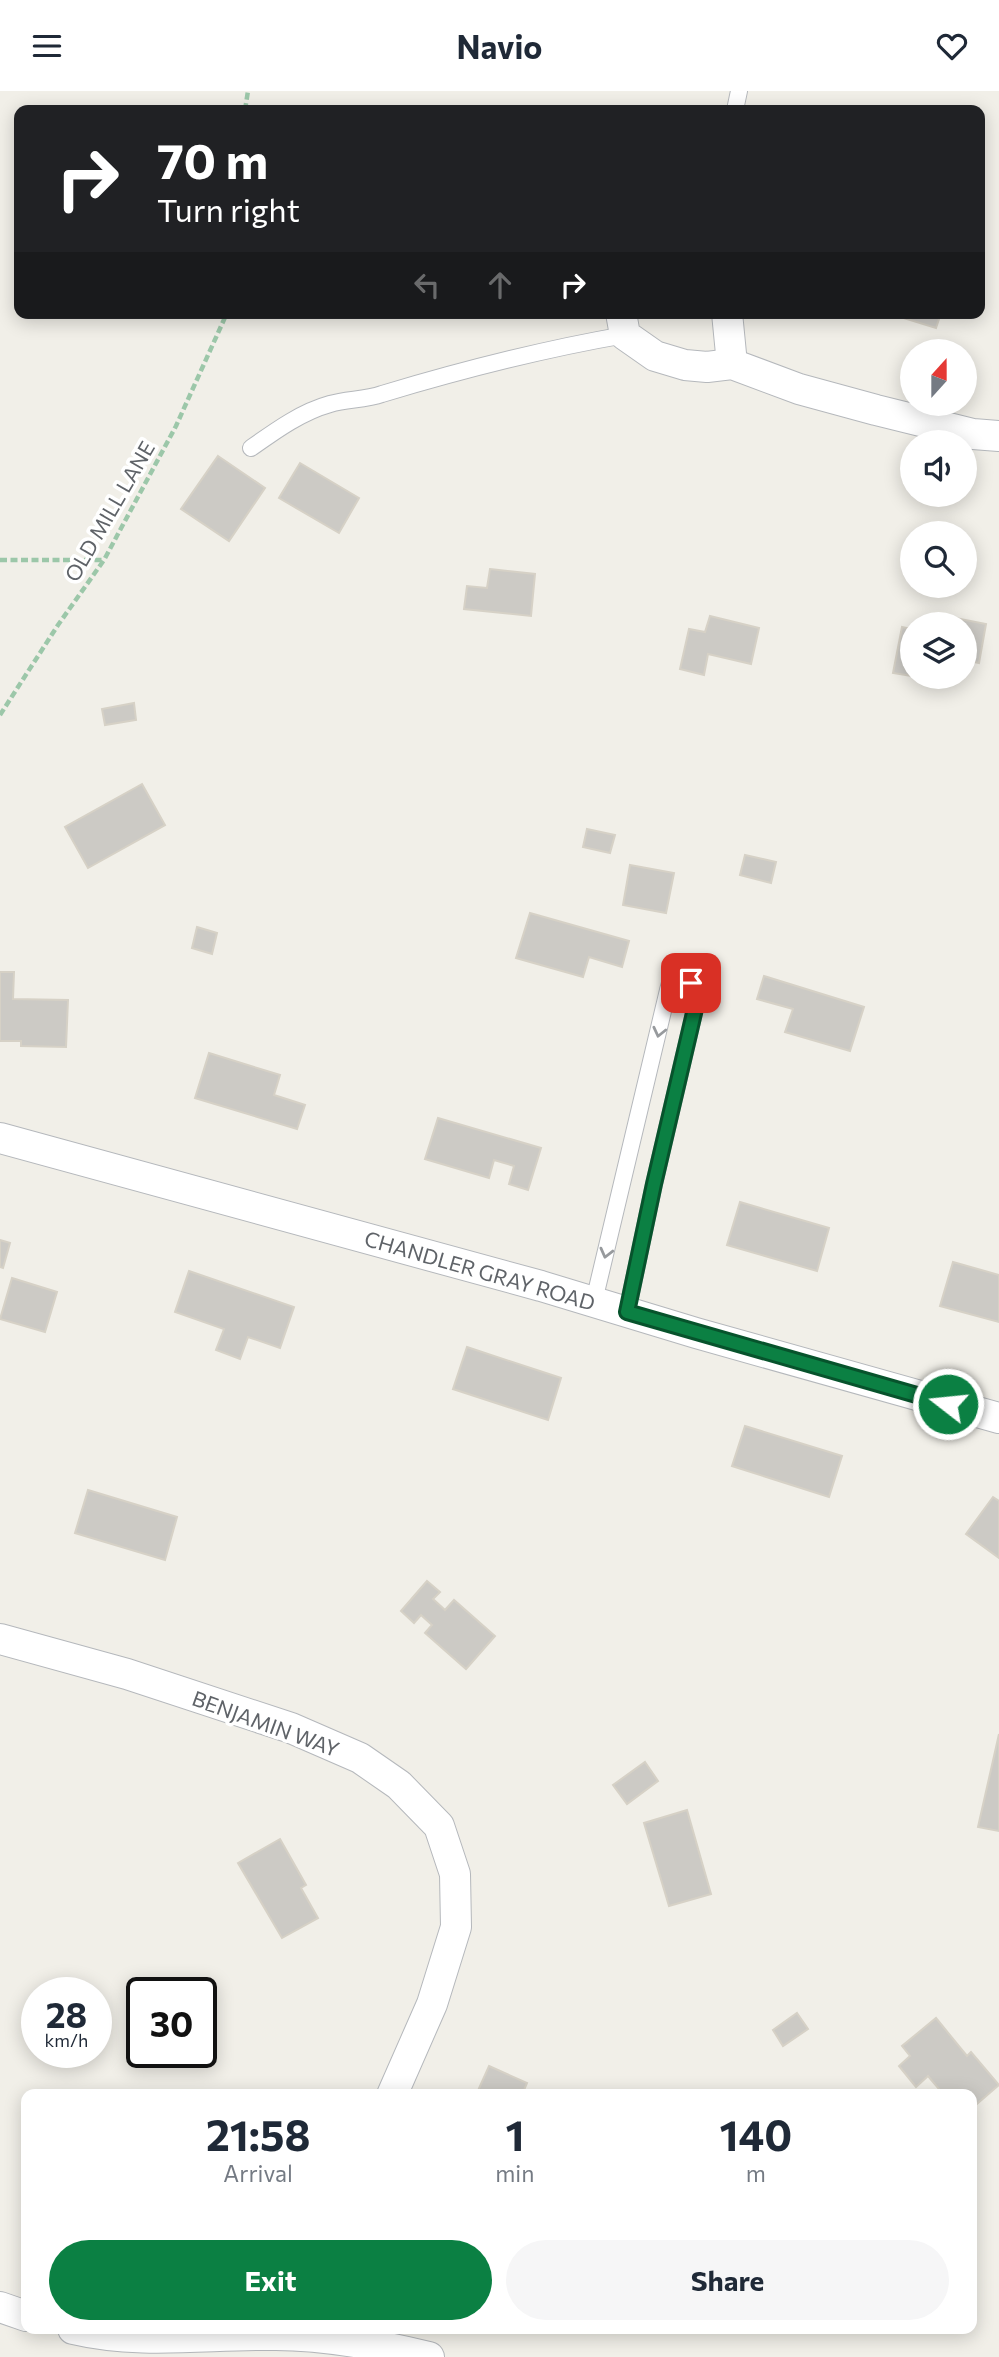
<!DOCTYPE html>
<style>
:root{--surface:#fff;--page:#f6f6f7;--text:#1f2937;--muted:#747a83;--accent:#0b8043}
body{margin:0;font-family:Commissioner,sans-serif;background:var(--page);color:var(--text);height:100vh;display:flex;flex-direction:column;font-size:26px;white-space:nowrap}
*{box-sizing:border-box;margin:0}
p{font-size:23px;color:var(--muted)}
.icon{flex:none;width:38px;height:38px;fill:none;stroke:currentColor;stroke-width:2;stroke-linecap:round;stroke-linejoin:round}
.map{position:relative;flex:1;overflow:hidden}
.side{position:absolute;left:21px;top:1998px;width:956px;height:245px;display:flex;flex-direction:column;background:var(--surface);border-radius:14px;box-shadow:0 4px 18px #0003}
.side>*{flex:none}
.hud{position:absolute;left:14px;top:14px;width:971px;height:214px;border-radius:14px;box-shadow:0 4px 18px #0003;background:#202124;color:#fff;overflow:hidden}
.needle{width:46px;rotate:21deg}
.buttons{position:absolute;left:900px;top:248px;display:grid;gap:14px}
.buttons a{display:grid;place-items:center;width:77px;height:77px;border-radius:50%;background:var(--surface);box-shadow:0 4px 18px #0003;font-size:35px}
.speed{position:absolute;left:21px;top:1886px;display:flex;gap:14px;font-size:35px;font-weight:700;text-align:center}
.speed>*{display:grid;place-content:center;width:91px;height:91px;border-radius:50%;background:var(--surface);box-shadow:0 4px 18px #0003;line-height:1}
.speed small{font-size:18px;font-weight:400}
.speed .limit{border:4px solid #111;border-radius:10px;background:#fff;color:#111}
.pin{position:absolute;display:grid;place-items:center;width:60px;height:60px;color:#fff;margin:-30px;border-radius:14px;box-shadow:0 4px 10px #0006}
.me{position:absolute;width:77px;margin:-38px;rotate:286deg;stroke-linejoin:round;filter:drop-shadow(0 0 5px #0008)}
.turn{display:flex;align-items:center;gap:24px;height:147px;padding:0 28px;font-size:32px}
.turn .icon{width:91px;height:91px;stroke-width:2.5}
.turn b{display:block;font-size:49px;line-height:60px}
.lanes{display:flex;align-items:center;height:66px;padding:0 28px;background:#0003;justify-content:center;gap:35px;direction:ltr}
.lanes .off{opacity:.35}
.eta{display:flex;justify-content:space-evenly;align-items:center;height:119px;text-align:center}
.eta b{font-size:42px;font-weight:700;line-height:49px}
.action{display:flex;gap:14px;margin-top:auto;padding:14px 28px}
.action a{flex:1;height:80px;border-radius:42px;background:var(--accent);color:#fff;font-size:28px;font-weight:700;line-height:80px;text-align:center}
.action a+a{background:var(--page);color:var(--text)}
header{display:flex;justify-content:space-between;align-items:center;height:91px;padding:0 28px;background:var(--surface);font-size:32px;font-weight:700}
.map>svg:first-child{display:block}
</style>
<header><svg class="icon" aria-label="menu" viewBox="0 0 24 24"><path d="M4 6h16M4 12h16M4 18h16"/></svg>Navio<svg class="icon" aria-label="heart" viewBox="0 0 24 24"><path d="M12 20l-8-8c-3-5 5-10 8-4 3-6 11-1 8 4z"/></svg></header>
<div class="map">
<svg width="999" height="2266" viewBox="0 0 999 2266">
<rect width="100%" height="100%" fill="#f1efe8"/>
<g fill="#cccac5" stroke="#d6d1c6" stroke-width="2">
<path d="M 902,222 L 941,222 L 936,237 L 900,226 Z"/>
<path d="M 218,365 L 265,397 L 229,450 L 181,418 Z"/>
<path d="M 300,372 L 359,407 L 339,442 L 279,407 Z"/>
<path d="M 490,478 L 535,483 L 531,525 L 464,518 L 467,495 L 487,497 Z"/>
<path d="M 935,523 L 986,533 L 979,572 L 964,569 L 964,534 L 933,534 Z"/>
<path d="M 710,525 L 759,537 L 751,573 L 708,563 L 704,584 L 680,578 L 689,538 L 705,541 Z"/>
<path d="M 902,536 L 912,538 L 912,585 L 893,582 Z"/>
<path d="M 134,612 L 136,629 L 105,634 L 102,618 Z"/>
<path d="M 142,693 L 165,734 L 88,777 L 65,736 Z"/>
<path d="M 587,738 L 615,744 L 610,762 L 583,756 Z"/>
<path d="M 745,764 L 776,771 L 771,792 L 740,784 Z"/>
<path d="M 630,774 L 674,782 L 666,822 L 623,814 Z"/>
<path d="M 530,822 L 629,850 L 622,876 L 589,866 L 583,886 L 516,867 Z"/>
<path d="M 197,836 L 217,842 L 212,863 L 192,857 Z"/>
<path d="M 0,881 L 14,881 L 13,908 L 68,909 L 66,956 L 21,955 L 21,950 L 0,950 Z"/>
<path d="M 764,885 L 864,916 L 850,960 L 785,941 L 793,918 L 757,908 Z"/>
<path d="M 209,962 L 280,984 L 274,1004 L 305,1014 L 297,1038 L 195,1007 Z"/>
<path d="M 438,1027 L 541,1057 L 528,1099 L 509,1093 L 514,1075 L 494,1069 L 489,1087 L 425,1068 Z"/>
<path d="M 740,1111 L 829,1137 L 817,1180 L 727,1154 Z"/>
<path d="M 0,1149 L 10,1152 L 3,1177 L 0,1176 Z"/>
<path d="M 953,1171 L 999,1184 L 999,1231 L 940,1215 Z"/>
<path d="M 189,1180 L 294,1216 L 280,1257 L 248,1246 L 240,1268 L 216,1259 L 224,1238 L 175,1221 Z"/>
<path d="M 12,1187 L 57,1201 L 45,1241 L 0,1228 Z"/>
<path d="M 467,1256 L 561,1287 L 548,1329 L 453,1298 Z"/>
<path d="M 745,1335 L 842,1365 L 829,1406 L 732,1375 Z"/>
<path d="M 88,1399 L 177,1426 L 165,1469 L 75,1442 Z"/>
<path d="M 993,1406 L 999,1410 L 999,1467 L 966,1443 Z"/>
<path d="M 427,1490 L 440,1501 L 433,1508 L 445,1519 L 454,1509 L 495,1545 L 466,1578 L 425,1542 L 432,1534 L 421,1524 L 414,1532 L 401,1520 Z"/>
<path d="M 999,1643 L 999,1740 L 978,1736 Z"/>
<path d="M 645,1671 L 658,1690 L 627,1713 L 613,1694 Z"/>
<path d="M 687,1719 L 711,1803 L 669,1815 L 644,1732 Z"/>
<path d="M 280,1748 L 306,1794 L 301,1797 L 318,1827 L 282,1847 L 238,1772 Z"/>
<path d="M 797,1922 L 808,1938 L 783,1955 L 773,1939 Z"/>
<path d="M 936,1927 L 967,1965 L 971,1961 L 999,1994 L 971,2018 L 971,2004 L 944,2004 L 928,1985 L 916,1996 L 899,1975 L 910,1965 L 902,1955 Z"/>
<path d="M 489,1975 L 527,1992 L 522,2004 L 476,2004 Z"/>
</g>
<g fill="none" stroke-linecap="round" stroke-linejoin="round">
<defs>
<g id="lane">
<path d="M 735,19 L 739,0"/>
<path d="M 251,357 C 275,340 301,321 330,313 C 347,308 365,309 382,303 C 462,279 544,258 625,244"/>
<path d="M 594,1210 L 668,899 L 670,892 L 678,889 C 689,891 695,893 698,905 L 654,1093 L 627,1221"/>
</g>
<g id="street">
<path d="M 621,222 L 625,244 L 655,265 L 685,274 L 707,276 L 732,273 L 799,298 L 876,319 L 973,343 L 999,345"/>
<path d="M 727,222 L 732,273"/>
<path d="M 0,1047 L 541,1195 L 696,1242 L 999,1327"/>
<path d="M 0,1548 L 127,1583 L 291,1637 L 360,1667 L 399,1694 L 439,1735 L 455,1783 L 456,1836 L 432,1913 L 392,2004"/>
<path d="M 0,2216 L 26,2225"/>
<path d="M 73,2238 C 140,2254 208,2243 276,2244 C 327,2244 379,2254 429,2266"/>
</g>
</defs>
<use href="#lane" stroke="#b5b8bc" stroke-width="18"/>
<use href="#street" stroke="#b5b8bc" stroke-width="32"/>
<g stroke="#9cc7a9" stroke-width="4.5" stroke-dasharray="7 3.5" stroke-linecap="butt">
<path d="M 245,19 L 248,0"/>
<path d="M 0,469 L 104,469"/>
<path d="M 0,624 L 58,534 L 104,469 L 176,335 L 227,222"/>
</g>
<use href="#lane" stroke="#fff" stroke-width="16"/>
<use href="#street" stroke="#fff" stroke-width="30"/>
</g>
<defs><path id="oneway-chevron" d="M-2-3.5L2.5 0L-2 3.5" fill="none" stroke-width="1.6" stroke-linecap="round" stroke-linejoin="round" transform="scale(1.75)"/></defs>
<g stroke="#979a9d">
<use href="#oneway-chevron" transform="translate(659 941) rotate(103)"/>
<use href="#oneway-chevron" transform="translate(606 1162) rotate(104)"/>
</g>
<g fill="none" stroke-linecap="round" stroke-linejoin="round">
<defs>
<path id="route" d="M 691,892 L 696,897 L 698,905 L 654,1093 L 627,1221 L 948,1313"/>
</defs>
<use href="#route" stroke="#07532c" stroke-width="18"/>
<use href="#route" stroke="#0b8043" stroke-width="12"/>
</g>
<g text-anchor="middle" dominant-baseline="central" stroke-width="7" stroke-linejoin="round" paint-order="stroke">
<g font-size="21" fill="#5f6368" stroke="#fff">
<text transform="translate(109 420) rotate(-60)">OLD MILL LANE</text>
<text transform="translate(480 1179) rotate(16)">CHANDLER GRAY ROAD</text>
<text transform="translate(266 1632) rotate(20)">BENJAMIN WAY</text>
</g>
</g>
</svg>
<div class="buttons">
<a><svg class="needle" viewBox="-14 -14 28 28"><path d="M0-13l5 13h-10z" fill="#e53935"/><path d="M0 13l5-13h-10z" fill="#747a83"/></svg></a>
<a><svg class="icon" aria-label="sound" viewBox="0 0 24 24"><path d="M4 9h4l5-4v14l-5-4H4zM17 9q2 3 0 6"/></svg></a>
<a><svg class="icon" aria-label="search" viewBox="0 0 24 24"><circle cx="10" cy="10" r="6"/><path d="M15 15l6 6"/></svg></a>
<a><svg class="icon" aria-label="layers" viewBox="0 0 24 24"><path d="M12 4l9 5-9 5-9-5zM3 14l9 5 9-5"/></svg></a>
</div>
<div class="speed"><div>28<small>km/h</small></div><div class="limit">30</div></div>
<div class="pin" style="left:691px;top:892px;background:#d93025"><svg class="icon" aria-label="arrive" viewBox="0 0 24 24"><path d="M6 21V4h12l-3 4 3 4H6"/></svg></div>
<svg class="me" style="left:948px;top:1313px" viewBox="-20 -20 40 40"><circle r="17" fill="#0b8043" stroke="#fff" stroke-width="3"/><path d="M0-11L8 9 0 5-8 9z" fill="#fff"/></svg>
<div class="hud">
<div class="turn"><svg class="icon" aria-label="right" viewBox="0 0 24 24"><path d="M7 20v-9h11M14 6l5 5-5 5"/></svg><div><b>70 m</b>Turn right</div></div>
<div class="lanes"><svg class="icon off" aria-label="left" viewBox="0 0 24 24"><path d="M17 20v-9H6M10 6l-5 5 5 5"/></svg><svg class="icon off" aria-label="ahead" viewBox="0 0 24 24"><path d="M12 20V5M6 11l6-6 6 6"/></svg><svg class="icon" aria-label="right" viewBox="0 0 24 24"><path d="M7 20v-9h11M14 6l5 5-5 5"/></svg></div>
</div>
<section class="side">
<div class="eta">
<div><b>21:58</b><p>Arrival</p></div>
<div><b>1</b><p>min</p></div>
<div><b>140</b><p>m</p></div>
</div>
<div class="action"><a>Exit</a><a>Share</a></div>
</section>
</div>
